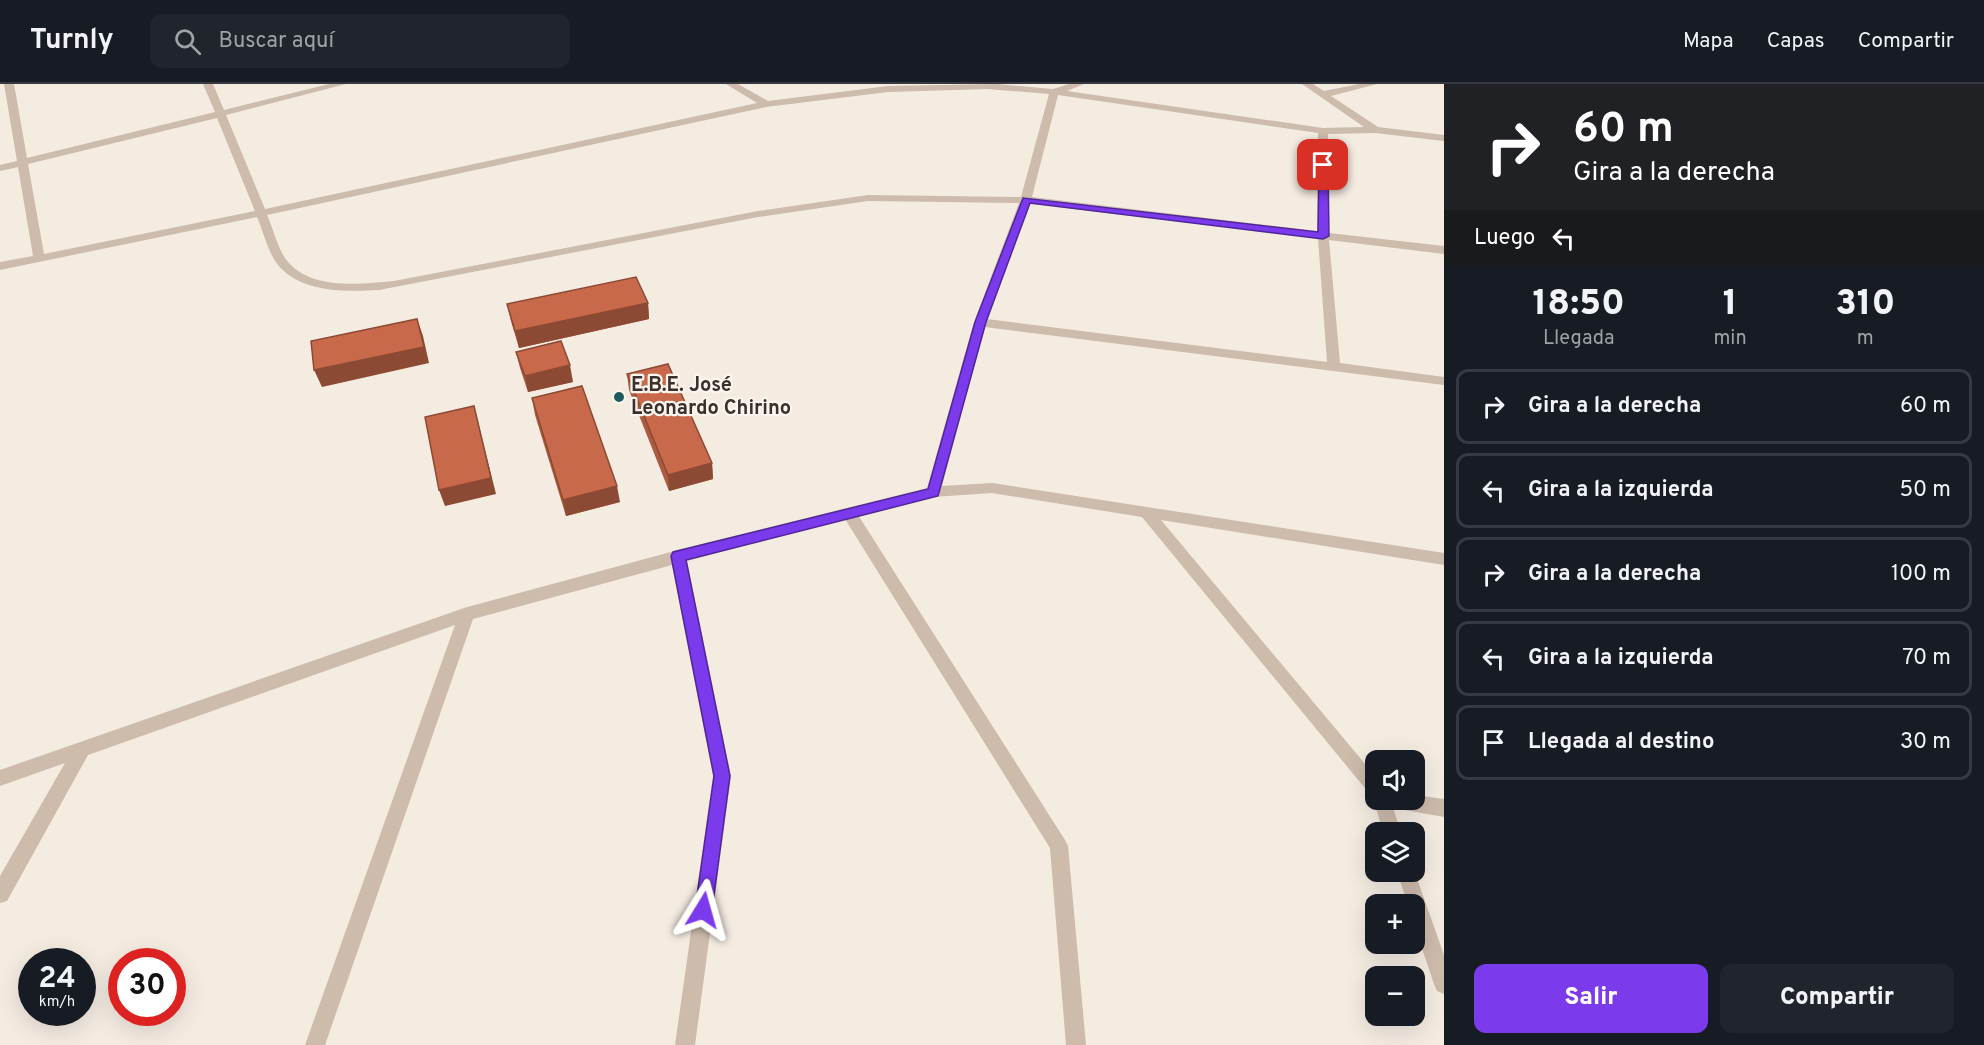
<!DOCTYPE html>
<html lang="es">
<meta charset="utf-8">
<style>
:root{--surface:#171b24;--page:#20242c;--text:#f1f3f6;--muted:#9ea1a6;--line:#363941;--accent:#7c3aed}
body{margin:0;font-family:Overpass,sans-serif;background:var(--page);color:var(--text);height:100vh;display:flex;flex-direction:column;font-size:22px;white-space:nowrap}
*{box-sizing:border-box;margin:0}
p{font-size:20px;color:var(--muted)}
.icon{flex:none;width:33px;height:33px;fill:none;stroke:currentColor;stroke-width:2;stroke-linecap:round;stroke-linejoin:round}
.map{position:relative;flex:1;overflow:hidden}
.drawer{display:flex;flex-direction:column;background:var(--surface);width:540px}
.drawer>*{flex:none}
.hud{background:#202124;color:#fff;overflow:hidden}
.fabs{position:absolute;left:1365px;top:666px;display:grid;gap:12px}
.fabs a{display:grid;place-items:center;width:60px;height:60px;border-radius:12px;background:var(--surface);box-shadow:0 6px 24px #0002;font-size:30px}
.speed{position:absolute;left:18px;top:864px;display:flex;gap:12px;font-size:30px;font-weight:700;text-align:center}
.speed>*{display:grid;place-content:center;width:78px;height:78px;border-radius:50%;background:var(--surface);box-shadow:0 6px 24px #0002;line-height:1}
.speed small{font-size:15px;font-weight:400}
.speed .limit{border:9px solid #d22;background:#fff;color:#111}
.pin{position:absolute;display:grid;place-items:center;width:51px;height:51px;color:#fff;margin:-26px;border-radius:12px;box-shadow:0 3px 9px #0006}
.me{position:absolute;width:66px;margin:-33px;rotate:8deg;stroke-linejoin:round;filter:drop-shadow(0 0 4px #0008)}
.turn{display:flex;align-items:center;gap:21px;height:126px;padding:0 30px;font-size:27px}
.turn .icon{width:78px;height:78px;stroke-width:2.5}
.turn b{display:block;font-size:42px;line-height:51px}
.then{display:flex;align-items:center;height:57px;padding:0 30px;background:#0003;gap:12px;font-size:22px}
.eta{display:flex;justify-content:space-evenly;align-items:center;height:102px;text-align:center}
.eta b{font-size:36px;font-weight:800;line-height:42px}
.action{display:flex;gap:12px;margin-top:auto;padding:12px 30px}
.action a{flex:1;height:69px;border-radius:12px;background:var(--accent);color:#fff;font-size:24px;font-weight:800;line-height:69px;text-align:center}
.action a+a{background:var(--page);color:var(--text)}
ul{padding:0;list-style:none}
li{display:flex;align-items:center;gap:18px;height:75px;margin:0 12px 9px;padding:0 18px;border:3px solid var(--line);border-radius:12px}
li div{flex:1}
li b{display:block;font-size:22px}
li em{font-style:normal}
header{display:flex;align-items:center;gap:36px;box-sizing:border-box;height:84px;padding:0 30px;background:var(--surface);border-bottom:2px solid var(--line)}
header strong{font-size:28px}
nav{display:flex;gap:33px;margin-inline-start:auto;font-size:21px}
.search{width:420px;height:54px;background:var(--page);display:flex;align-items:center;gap:15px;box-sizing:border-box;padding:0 21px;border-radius:12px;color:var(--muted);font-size:22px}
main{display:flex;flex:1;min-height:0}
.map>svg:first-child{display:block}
</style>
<header>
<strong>Turnly</strong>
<div class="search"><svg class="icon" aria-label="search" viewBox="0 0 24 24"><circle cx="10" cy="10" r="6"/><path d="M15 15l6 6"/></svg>Buscar aquí</div>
<nav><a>Mapa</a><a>Capas</a><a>Compartir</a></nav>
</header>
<main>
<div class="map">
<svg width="1444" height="961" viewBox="0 0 1444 961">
<rect width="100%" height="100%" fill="#f4ebe1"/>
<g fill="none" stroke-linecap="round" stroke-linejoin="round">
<g fill="#cdbbac" fill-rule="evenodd">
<path d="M 4,0 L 14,0 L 27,74 L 215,28 L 203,0 L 213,0 L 224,26 L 329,0 L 346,0 L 226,31 L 265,125 L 757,19 L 726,0 L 738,0 L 768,17 L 888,2 L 997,0 L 1053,5 L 1069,0 L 1084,0 L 1067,7 L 1323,44 L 1364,43 L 1302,0 L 1313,0 L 1324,7 L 1359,0 L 1377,0 L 1331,12 L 1378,43 L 1444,51 L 1444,57 L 1375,49 L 1328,50 L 1329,149 L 1444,162 L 1444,170 L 1329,156 L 1340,279 L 1444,293 L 1444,301 L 985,243 L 942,402 L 992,399 L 1444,469 L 1444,481 L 1161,436 L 1376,693 L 1376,716 L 1414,716 L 1414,711 L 1444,715 L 1444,733 L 1393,724 L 1401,748 L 1383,748 L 1373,714 L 1142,433 L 992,409 L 933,413 L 858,431 L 1065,756 L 1068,762 L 1086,961 L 1066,961 L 1050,764 L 845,435 L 687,477 L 731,692 L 695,961 L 675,961 L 713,692 L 672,481 L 473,535 L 325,961 L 305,961 L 455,541 L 88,671 L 7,817 L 0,819 L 0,792 L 65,679 L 0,702 L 0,686 L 467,523 L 678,466 L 927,404 L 974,238 L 1019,119 L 868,117 L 758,133 L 379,206 C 345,208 297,209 275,177 C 267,164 263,147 257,133 L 0,186 L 0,178 L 33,172 L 18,83 L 0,87 L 0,81 L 17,77 ZM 987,5 L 1049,10 L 1021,113 L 868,111 L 758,127 L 394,197 C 360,200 308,207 285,174 C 277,162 273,144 267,131 L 766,23 L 888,8 ZM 1058,11 L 1318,49 L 1317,147 L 1032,113 ZM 217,34 L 255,127 L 44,170 L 28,80 ZM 1030,120 L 1318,154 L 1327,278 L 987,235 Z"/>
<path d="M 1414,786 L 1444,871 L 1444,910 L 1437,907 L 1434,900 L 1414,841 L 1414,820 L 1408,820 L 1397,788 Z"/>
</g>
</g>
<g fill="#ac5a40">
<path d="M 648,219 L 649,235 L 519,264 L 511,237 L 507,220 Z"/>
<path d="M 516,268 L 573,298 L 528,308 L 520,284 Z"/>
<path d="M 627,290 L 712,379 L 713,395 L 669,407 L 629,306 Z"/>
<path d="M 532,314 L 620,418 L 566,432 L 535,331 Z"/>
</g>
<g fill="#8c4a34">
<path d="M 648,219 L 649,235 L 519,264 L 515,247 Z"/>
<path d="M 417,235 L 423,252 L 429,279 L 322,303 L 314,286 Z"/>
<path d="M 570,281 L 573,298 L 528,308 L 525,292 Z"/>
<path d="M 474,322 L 496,410 L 445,422 L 439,406 Z"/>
<path d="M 712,379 L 713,395 L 669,407 L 668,391 Z"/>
<path d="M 617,402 L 620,418 L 566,432 L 563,416 Z"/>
</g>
<g fill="#c8694b" stroke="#8c4a34" stroke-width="1.5">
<path d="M 636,193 L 648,219 L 515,247 L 507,220 Z"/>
<path d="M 417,235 L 424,263 L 314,286 L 311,257 Z"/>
<path d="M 561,257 L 570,281 L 525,292 L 516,268 Z"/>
<path d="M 668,280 L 712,379 L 668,391 L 627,290 Z"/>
<path d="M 582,302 L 617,402 L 563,416 L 532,314 Z"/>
<path d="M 474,322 L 491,394 L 439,406 L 425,333 Z"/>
</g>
<path fill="#7c3aed" stroke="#51269a" stroke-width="1.5" d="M 1323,78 L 1328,81 L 1329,152 L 1323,155 L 1030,119 L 986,238 L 938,412 L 686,476 L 730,692 L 712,826 L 709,833 L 703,835 L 697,833 L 695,826 L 714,692 L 671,472 L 673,468 L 928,405 L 975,238 L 1023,114 L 1318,148 L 1319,81 Z"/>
<circle fill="#1f5a5e" stroke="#fbf5ee" stroke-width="2" cx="619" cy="313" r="6"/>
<g text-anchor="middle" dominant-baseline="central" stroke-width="4.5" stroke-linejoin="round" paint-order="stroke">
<g font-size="20" font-weight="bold" fill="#3b302b" stroke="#fbf5ee" text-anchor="start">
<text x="631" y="302">E.B.E. José<tspan x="631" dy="23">Leonardo Chirino</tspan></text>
</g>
</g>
</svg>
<div class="fabs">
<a><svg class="icon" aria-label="sound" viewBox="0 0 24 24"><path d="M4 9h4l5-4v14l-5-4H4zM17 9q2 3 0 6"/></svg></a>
<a><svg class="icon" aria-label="layers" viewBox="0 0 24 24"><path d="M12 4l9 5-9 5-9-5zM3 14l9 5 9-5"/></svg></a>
<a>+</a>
<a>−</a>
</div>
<div class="speed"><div>24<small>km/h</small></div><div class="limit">30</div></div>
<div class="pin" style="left:1323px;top:81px;background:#d93025"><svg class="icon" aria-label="arrive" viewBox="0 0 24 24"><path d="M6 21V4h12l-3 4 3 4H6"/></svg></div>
<svg class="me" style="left:703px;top:826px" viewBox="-20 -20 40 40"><path d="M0-17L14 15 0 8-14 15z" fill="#7c3aed" stroke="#fff" stroke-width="4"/></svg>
</div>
<section class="drawer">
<div class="hud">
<div class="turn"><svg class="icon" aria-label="right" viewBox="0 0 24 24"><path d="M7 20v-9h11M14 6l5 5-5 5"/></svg><div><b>60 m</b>Gira a la derecha</div></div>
<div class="then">Luego<svg class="icon" aria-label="left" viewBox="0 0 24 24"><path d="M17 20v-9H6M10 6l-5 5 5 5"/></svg></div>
</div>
<div class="eta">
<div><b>18:50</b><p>Llegada</p></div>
<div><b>1</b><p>min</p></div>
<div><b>310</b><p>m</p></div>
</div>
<ul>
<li><svg class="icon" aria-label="right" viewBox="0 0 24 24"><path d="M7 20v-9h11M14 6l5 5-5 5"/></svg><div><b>Gira a la derecha</b></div><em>60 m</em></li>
<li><svg class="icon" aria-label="left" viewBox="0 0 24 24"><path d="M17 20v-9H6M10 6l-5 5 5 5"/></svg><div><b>Gira a la izquierda</b></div><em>50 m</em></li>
<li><svg class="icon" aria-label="right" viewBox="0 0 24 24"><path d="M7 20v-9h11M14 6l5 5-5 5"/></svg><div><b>Gira a la derecha</b></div><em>100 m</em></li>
<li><svg class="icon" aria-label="left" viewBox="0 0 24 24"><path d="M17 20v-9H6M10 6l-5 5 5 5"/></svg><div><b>Gira a la izquierda</b></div><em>70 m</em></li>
<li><svg class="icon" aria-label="arrive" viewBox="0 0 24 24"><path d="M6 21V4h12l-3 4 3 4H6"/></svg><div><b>Llegada al destino</b></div><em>30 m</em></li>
</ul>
<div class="action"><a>Salir</a><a>Compartir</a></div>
</section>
</main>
